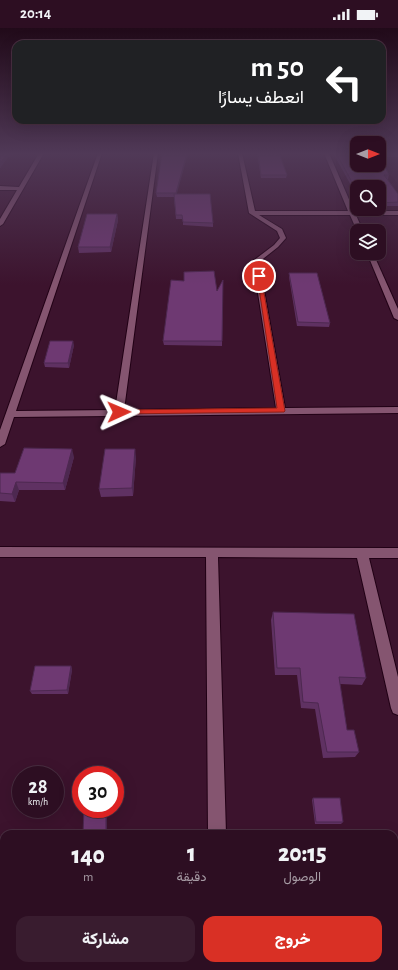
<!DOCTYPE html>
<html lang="ar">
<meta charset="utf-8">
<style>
:root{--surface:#2d0e22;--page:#391c2f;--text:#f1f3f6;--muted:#a79ca5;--line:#482e40;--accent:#d93025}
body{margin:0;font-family:"Alegreya Sans",Vazirmatn,sans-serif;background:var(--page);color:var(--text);direction:rtl;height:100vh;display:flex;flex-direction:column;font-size:15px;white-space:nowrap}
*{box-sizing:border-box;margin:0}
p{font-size:13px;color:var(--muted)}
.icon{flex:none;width:22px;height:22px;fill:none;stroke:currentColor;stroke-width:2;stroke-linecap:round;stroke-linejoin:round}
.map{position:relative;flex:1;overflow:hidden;direction:ltr}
.details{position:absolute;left:0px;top:802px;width:398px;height:140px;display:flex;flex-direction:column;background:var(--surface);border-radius:12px 12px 0 0;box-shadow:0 4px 16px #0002,0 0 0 1px var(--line);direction:rtl}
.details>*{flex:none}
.guide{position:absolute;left:12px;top:12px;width:374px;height:84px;border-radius:12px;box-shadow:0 4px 16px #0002,0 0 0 1px var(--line);direction:rtl;background:#202124;color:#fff;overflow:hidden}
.needle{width:26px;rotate:90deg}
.buttons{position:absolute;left:350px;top:108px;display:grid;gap:8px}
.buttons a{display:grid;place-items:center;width:36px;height:36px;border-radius:8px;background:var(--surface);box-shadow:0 4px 16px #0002,0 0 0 1px var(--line);font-size:20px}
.speed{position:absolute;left:12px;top:738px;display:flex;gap:8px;font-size:20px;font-weight:700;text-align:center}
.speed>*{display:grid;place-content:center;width:52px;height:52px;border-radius:50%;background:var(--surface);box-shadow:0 4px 16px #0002,0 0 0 1px var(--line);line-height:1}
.speed small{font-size:10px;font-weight:400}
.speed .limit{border:6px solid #d22;background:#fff;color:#111}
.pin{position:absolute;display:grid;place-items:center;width:34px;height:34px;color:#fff;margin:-17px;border:2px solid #fff;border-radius:50%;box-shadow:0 1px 4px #0007}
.me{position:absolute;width:44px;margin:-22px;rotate:89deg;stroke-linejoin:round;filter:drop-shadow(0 0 3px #0008)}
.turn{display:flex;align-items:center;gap:14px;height:84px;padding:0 16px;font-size:18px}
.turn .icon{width:52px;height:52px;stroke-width:2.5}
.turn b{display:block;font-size:28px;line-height:34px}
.eta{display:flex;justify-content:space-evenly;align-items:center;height:68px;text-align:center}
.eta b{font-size:24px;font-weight:800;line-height:28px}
.button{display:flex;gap:8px;margin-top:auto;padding:8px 16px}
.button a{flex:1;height:46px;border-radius:12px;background:var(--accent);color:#fff;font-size:16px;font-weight:800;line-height:46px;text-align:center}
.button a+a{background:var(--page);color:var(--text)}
.status{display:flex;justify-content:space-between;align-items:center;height:28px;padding:0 20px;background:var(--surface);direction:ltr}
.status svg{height:11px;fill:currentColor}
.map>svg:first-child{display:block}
</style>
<div class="status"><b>20:14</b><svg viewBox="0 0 49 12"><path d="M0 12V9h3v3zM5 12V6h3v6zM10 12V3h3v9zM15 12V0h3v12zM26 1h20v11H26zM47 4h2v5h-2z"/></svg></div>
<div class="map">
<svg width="398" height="942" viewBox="0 0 398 942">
<rect width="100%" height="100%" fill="#3c132d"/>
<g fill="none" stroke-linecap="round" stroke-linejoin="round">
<defs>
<g id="minor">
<path d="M 39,125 L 44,125 L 3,196 L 0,198 L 0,191 L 17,162 L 0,162 L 0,158 L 19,159 Z"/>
<path d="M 98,125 L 102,125 L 16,383 L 115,382 L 154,125 L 158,125 L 124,382 L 276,380 L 253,233 L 274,217 L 280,210 L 277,203 L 249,185 L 238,125 L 242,125 L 255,183 L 348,183 L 324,125 L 329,125 L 354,183 L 398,183 L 398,187 L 356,187 L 363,203 L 357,203 L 350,187 L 259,187 L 282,201 L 286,210 L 278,219 L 259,234 L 285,380 L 398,379 L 398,385 L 14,389 L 5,416 L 0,419 L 0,402 Z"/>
<path d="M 367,225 L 373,225 L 398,281 L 398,292 L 394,290 Z"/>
<path d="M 0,519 L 398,520 L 398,530 L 369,530 L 398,649 L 398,687 L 393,685 L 391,680 L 357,530 L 218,529 L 226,806 L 208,806 L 206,529 L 0,529 Z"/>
<rect x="209" y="938" width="20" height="4"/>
</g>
</defs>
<use href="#minor" stroke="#210015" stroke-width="2"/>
<use href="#minor" fill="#855570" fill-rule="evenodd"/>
</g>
<g fill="#5f3162">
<path d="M 0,125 L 13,125 L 10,129 L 8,129 L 0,140 Z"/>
<path d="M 188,125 L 176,166 L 213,195 L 213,199 L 183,197 L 183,191 L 176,191 L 174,169 L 157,169 L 156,165 Z"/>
<path d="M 257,125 L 279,125 L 287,147 L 286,150 L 261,150 Z"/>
<path d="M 333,125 L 357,125 L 389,147 L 388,151 L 386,151 L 398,166 L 398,178 L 379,178 L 379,159 L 357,159 L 357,168 Z"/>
<path d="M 384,125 L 398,125 L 398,129 L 387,129 Z"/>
<path d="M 117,186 L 118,192 L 111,224 L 79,225 L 78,219 Z"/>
<path d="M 289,245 L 330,295 L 329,299 L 297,298 L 289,249 Z"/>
<path d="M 223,252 L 222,318 L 164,317 L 163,313 L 217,263 Z"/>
<path d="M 74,317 L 69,340 L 45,339 L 44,335 Z"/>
<path d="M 74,429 L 65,462 L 19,462 L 15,474 L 0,473 L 0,445 L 15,445 Z"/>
<path d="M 136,429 L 133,468 L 101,469 L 99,461 Z"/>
<path d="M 273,584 L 366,650 L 362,657 L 340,656 L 347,702 L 359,724 L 355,729 L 323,730 L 315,681 L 301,680 L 297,647 L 275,647 L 271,592 Z"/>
<path d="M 71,638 L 72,642 L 68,666 L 32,666 L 30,663 Z"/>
<path d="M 313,770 L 343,794 L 341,796 L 315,796 L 312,772 Z"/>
</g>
<g fill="#4d2850">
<path d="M 10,125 L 13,125 L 10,129 L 9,126 Z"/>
<path d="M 187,125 L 188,125 L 176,169 L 176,165 Z"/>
<path d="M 7,126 L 8,129 L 0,140 L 0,135 Z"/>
<path d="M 117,186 L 118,192 L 111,224 L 110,219 Z"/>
<path d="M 73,313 L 74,317 L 69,340 L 68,335 Z"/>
<path d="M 72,421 L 74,429 L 65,462 L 63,455 Z"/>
<path d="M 135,421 L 136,429 L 133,468 L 132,460 Z"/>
<path d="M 16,454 L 19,462 L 15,474 L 12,466 Z"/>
<path d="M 71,638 L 72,642 L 68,666 L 67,662 Z"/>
<rect x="106" y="781" width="1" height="25"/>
</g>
<g fill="#6e3972" stroke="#4d2850">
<path d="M 0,125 L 10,125 L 9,126 L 7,126 L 0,135 Z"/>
<path d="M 162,125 L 187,125 L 176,165 L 156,165 Z"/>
<path d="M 258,125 L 279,125 L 287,147 L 261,147 Z"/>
<path d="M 336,125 L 357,125 L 357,137 L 379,137 L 379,128 L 389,147 L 384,147 L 398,166 L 398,174 L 379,175 L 379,159 L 357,159 L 357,163 Z"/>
<path d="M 174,166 L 210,166 L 213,195 L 183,194 L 182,187 L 176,187 Z"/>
<path d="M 87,186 L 117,186 L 110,219 L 78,219 Z"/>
<path d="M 214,243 L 217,263 L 223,252 L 222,313 L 163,313 L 171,252 L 184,253 L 184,244 Z"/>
<path d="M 289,245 L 317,245 L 330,295 L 298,294 Z"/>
<path d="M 50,313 L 73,313 L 68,335 L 44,335 Z"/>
<path d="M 24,420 L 72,421 L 63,455 L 16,454 L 12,466 L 0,465 L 0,445 L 15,445 Z"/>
<path d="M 105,421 L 135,421 L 132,460 L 99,461 Z"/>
<path d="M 273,584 L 354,586 L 366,650 L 339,649 L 347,702 L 354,702 L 359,724 L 327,724 L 318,675 L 303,674 L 300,640 L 277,640 Z"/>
<path d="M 35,638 L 71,638 L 67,662 L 30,663 Z"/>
<path d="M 313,770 L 340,770 L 343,794 L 316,794 Z"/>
<path d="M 84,781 L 106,781 L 106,806 L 83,806 Z"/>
</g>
<linearGradient id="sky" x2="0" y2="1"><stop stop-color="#210a19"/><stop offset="0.49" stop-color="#503957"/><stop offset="1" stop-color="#503957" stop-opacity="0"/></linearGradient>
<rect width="398" height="257" fill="url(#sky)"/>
<path fill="#d93025" stroke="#8d1f18" d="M 257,247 L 261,248 L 285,383 L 284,384 L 117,386 L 117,382 L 119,382 L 277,380 Z"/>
</svg>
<div class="buttons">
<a><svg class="needle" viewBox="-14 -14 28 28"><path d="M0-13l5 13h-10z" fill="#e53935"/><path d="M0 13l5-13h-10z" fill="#a79ca5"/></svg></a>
<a><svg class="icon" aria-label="search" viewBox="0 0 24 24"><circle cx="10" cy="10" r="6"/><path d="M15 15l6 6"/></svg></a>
<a><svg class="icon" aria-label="layers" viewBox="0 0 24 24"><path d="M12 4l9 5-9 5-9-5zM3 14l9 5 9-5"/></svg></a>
</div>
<div class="speed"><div>28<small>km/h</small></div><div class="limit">30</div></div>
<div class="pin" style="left:259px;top:248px;background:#d93025"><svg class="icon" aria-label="arrive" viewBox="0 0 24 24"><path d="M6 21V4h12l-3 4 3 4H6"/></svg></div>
<svg class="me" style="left:119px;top:384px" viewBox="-20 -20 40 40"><path d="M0-17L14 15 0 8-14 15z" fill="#d93025" stroke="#fff" stroke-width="4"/></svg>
<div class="guide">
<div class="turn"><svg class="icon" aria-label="left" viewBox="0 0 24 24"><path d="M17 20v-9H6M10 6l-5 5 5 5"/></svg><div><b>50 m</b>انعطف يسارًا</div></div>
</div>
<section class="details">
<div class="eta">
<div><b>20:15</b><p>الوصول</p></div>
<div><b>1</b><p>دقيقة</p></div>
<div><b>140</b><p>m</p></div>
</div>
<div class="button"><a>خروج</a><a>مشاركة</a></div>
</section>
</div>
